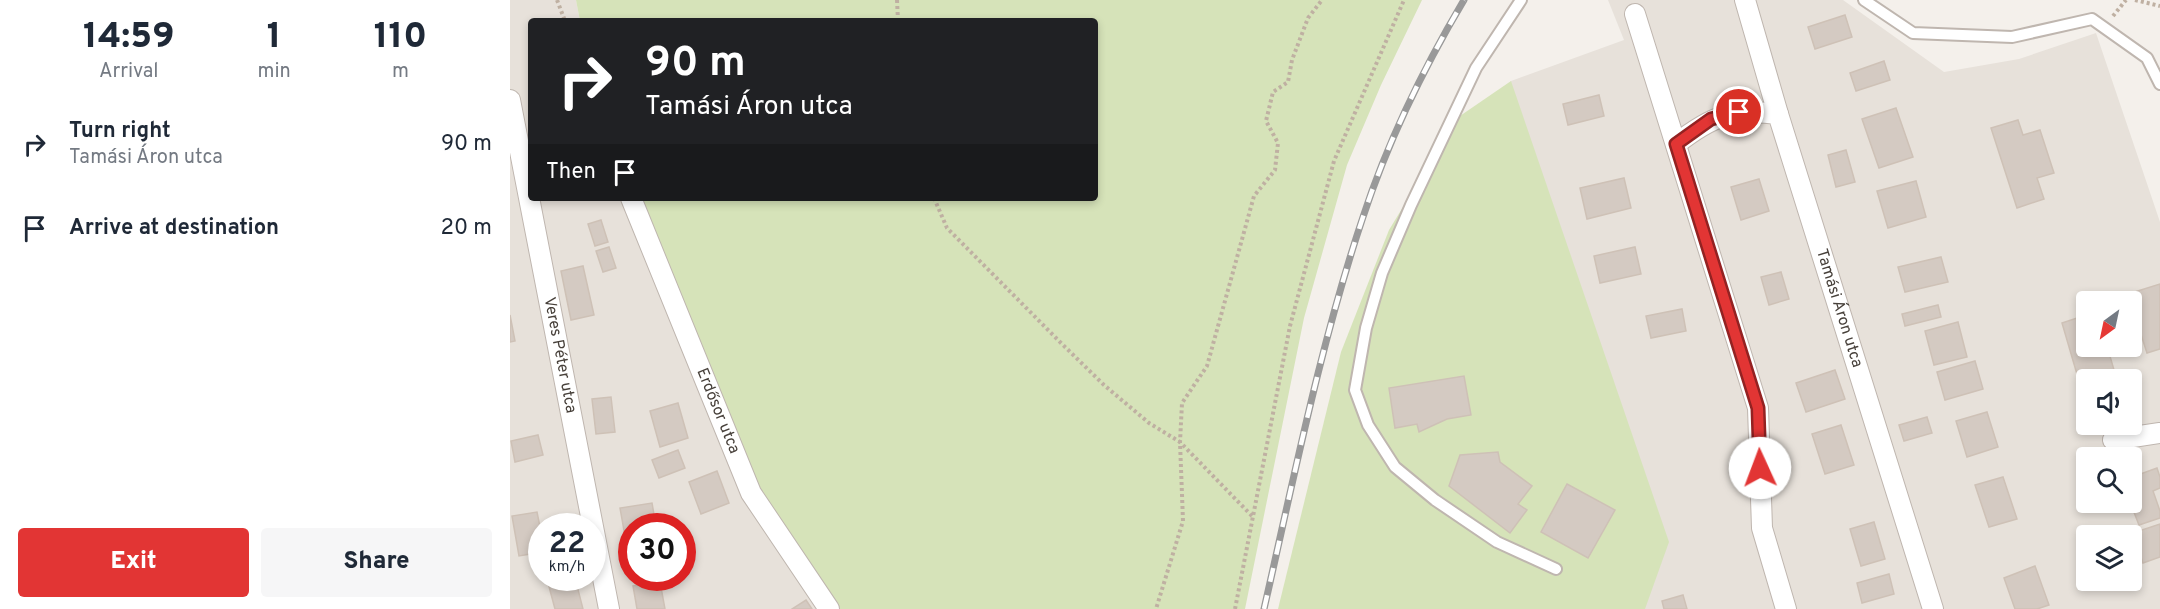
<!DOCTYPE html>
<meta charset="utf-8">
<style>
:root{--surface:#fff;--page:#f6f6f7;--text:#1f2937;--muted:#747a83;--accent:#e23534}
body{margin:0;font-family:Overpass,sans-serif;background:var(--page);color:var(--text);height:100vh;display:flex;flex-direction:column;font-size:22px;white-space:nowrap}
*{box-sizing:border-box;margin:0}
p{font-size:20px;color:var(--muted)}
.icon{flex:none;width:33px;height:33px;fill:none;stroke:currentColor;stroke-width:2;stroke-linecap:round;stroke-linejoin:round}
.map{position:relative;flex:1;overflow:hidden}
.details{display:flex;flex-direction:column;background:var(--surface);width:510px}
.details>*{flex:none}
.hud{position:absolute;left:18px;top:18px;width:570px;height:183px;border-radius:6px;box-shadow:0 3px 9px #0003;background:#202124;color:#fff;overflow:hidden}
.needle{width:39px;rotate:213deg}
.controls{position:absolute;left:1566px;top:291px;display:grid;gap:12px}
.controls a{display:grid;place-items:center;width:66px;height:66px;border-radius:6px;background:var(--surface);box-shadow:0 3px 9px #0003;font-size:30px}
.speed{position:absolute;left:18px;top:513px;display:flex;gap:12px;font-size:30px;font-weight:700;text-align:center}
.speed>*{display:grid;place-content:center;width:78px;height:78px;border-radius:50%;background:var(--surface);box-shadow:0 3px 9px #0003;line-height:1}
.speed small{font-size:15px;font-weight:400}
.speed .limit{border:9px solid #d22;background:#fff;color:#111}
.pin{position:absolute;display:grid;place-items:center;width:51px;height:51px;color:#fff;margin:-26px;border:3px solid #fff;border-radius:50%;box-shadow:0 2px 6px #0007}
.me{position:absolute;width:66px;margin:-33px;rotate:358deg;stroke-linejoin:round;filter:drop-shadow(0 0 4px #0008)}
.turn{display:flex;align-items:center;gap:21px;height:126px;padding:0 18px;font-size:27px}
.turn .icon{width:78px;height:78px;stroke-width:2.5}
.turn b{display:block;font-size:42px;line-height:51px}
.then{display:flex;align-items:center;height:57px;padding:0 18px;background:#0003;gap:12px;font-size:22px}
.eta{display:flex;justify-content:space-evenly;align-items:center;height:102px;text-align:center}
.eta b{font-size:36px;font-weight:800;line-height:42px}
.action{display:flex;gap:12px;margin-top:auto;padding:12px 18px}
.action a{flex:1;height:69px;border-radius:6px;background:var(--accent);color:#fff;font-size:24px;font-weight:800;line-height:69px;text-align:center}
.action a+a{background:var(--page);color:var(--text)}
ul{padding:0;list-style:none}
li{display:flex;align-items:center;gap:18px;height:84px;padding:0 18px}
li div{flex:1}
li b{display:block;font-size:22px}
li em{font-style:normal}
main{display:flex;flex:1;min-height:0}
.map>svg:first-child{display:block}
</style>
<main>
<section class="details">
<div class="eta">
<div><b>14:59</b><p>Arrival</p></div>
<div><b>1</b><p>min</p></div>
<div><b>110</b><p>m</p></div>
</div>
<ul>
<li><svg class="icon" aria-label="right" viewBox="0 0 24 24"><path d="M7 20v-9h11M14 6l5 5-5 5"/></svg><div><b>Turn right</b><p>Tamási Áron utca</p></div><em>90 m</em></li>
<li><svg class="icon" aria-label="arrive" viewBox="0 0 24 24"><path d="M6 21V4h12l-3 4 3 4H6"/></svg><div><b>Arrive at destination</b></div><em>20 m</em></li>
</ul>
<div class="action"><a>Exit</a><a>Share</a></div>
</section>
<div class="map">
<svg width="1650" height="609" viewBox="0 0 1650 609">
<rect width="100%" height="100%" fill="#f4f0eb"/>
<g fill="#e7e1da" fill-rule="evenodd">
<path d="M 0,0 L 66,0 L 70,21 L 21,21 L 21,198 L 121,198 L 319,609 L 0,609 ZM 32,526 L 82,526 L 82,578 L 32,578 ZM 122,526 L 172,526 L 172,578 L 122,578 Z"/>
<path d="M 1098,0 L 1333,0 L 1434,72 L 1509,59 L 1586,33 L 1650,222 L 1650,609 L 990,609 L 994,93 L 1001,81 L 1114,40 ZM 1576,302 L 1622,302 L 1622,346 L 1576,346 ZM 1576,380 L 1622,380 L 1622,424 L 1576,424 ZM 1576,458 L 1622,458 L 1622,502 L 1576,502 ZM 1576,536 L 1622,536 L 1622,580 L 1576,580 Z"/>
</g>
<g fill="#d6e3b9">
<path d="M 66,0 L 912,0 L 871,85 L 837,165 L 794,318 L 735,609 L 319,609 L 241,493 L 121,198 L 585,198 L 585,21 L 70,21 Z"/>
<path d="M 1001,81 L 1159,542 L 1135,609 L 768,609 L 831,352 L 879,230 L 947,118 Z"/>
</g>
<g fill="#d4cac2" stroke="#cec1b6" stroke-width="1.5">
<path d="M 1335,15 L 1342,37 L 1305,49 L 1298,27 Z"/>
<path d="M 1374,61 L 1380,80 L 1346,91 L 1340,73 Z"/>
<path d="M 1089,95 L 1094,116 L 1058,125 L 1053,104 Z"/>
<path d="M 1386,108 L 1403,157 L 1369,168 L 1352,119 Z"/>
<path d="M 1508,120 L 1513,135 L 1530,130 L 1544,173 L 1527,178 L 1534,199 L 1507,208 L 1481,128 Z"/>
<path d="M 1336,150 L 1345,182 L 1326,187 L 1318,155 Z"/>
<path d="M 1114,178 L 1121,208 L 1077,219 L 1070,188 Z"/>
<path d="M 1249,179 L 1259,211 L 1231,220 L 1221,187 Z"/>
<path d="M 1406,181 L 1416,217 L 1378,228 L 1367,191 Z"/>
<path d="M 91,220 L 98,242 L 85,246 L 78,224 Z"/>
<path d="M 99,247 L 106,268 L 93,272 L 86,251 Z"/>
<path d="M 1125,247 L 1131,274 L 1090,283 L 1084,256 Z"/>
<path d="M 1431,257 L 1438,282 L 1395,292 L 1388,267 Z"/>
<path d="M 73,266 L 84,315 L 61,320 L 51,271 Z"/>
<path d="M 1271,272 L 1279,299 L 1259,305 L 1251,277 Z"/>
<path d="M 1650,284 L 1650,349 L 1637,353 L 1618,294 Z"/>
<path d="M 1428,305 L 1431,317 L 1395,326 L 1392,314 Z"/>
<path d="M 1172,309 L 1176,331 L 1141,338 L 1136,316 Z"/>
<path d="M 0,315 L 5,341 L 0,342 Z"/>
<path d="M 1576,315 L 1576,346 L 1597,346 L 1604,370 L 1569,381 L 1552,323 Z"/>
<path d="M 1448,322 L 1457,357 L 1424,365 L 1415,331 Z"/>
<path d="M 1465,361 L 1473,389 L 1435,400 L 1427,372 Z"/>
<path d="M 1325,370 L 1335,399 L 1296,412 L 1286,383 Z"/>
<path d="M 954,376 L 961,415 L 937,419 L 909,432 L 907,424 L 885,428 L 879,388 Z"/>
<path d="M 101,397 L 105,432 L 86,434 L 82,399 Z"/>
<path d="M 168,403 L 178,438 L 150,447 L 140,411 Z"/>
<path d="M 1477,412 L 1488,447 L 1457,457 L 1446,421 Z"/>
<path d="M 1417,417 L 1422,433 L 1394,441 L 1389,425 Z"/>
<path d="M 1331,425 L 1344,465 L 1315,474 L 1302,434 Z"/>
<path d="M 28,435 L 33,455 L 5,462 L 1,441 Z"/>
<path d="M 168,450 L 175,468 L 149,478 L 142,460 Z"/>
<path d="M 988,452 L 990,462 L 1022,486 L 1008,504 L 1017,510 L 1000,533 L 939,486 L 950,455 Z"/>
<path d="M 1647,468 L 1650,477 L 1650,488 L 1643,491 L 1650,511 L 1650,518 L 1629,525 L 1620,502 L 1622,477 Z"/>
<path d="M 207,471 L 219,503 L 191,514 L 179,482 Z"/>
<path d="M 1493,477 L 1507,519 L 1479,527 L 1465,485 Z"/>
<path d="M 1057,484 L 1105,510 L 1078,558 L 1031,532 Z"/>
<path d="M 142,503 L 146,526 L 122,526 L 122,564 L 120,564 L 110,508 Z"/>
<path d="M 27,512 L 32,537 L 32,552 L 9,556 L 2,516 Z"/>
<path d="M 1364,522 L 1375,559 L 1351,566 L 1340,529 Z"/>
<path d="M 1650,524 L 1650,557 L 1633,563 L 1623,533 Z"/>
<path d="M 177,546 L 181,561 L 172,563 L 172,547 Z"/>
<path d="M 1525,566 L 1539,605 L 1527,609 L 1505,609 L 1494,578 Z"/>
<path d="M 1379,574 L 1384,594 L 1352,603 L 1347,583 Z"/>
<path d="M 44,578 L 65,578 L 73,609 L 45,609 L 37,579 Z"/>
<path d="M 150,582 L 155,609 L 127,609 L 123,586 Z"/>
<path d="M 1173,595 L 1177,609 L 1154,609 L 1152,601 Z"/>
<path d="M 296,600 L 302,609 L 282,609 Z"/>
</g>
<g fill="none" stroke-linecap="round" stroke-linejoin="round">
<defs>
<g id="lane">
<path d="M 1011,0 L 966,68 L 901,205 L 872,273 L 856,328 L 845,390 L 858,425 L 885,467 L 925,500 L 987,542 L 1046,569"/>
<path d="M 1354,0 L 1403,33 L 1502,37 L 1582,19 L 1637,58 L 1650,84"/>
</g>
<g id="street">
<path d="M 1235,0 L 1268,114"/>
<path d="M 1125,14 L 1248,408 L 1252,528 L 1276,609"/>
<path id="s1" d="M 0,100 L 99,609"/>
<path id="s2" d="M 1166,144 C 1202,116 1222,108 1268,114 L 1423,609"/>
<path id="s3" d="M 121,198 L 241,493 L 319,609"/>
<path d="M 1603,440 L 1650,433"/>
</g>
</defs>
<use href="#lane" stroke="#bfb6af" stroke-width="14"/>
<use href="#street" stroke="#bfb6af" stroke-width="22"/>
<g stroke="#bfb0a2" stroke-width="4" stroke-dasharray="3 3" stroke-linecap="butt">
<path d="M 47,0 L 55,21"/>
<path d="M 387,0 L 388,21"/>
<path d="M 1625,0 L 1650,6"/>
<path d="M 1603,16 L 1616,0"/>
<path d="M 424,198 L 437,228 L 551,343 L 594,385 L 639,423 L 670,442 L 673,521 L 646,609"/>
<path d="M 742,516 L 670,442 L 672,403 L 697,366 L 744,196 L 765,170 L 768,143 L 756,121 L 763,92 L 778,82 L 782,60 L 798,18 L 812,0"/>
<path d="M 725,609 L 780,326 L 824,161 L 894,0"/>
</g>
<use href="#lane" stroke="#fff" stroke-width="10"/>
<use href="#street" stroke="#fff" stroke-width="20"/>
<defs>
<path id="rail" d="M 754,609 C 784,478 810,345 853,217 C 878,141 913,69 954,0"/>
</defs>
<use href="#rail" stroke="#999" stroke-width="7"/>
<use href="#rail" stroke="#fff" stroke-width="4.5" stroke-dasharray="14" stroke-linecap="butt"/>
</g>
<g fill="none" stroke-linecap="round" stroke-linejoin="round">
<defs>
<path id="route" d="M 1229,112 L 1201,119 L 1166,144 L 1248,408 L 1250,468"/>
</defs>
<use href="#route" stroke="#932222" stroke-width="15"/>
<use href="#route" stroke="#e23534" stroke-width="10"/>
</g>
<g text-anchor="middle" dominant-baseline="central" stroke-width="4.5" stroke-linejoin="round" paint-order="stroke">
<g font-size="16" fill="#47403a" stroke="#fff">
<text stroke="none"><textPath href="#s2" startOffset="314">Tamási Áron utca</textPath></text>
<text stroke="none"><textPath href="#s1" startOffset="260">Veres Péter utca</textPath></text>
<text stroke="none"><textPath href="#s3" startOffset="230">Erdősor utca</textPath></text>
</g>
</g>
</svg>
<div class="controls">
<a><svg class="needle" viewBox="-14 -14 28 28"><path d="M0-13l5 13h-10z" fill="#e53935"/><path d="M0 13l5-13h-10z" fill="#747a83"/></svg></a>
<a><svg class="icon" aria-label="sound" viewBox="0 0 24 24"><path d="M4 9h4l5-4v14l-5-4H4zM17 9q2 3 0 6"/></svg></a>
<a><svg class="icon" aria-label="search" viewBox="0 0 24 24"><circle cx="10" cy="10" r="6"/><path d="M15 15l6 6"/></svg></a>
<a><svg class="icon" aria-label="layers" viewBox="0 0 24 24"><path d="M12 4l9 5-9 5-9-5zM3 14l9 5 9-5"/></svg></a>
</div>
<div class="speed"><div>22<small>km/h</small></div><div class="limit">30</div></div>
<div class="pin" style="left:1229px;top:112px;background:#d93025"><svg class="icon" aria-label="arrive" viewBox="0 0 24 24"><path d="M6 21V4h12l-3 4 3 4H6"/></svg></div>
<svg class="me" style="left:1250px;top:468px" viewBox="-20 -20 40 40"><circle r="19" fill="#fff"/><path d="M0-13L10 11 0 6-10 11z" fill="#e23534"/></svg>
<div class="hud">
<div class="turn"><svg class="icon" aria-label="right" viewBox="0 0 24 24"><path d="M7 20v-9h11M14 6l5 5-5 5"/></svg><div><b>90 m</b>Tamási Áron utca</div></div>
<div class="then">Then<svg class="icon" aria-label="arrive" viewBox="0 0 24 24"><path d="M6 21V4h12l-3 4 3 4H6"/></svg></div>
</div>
</div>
</main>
